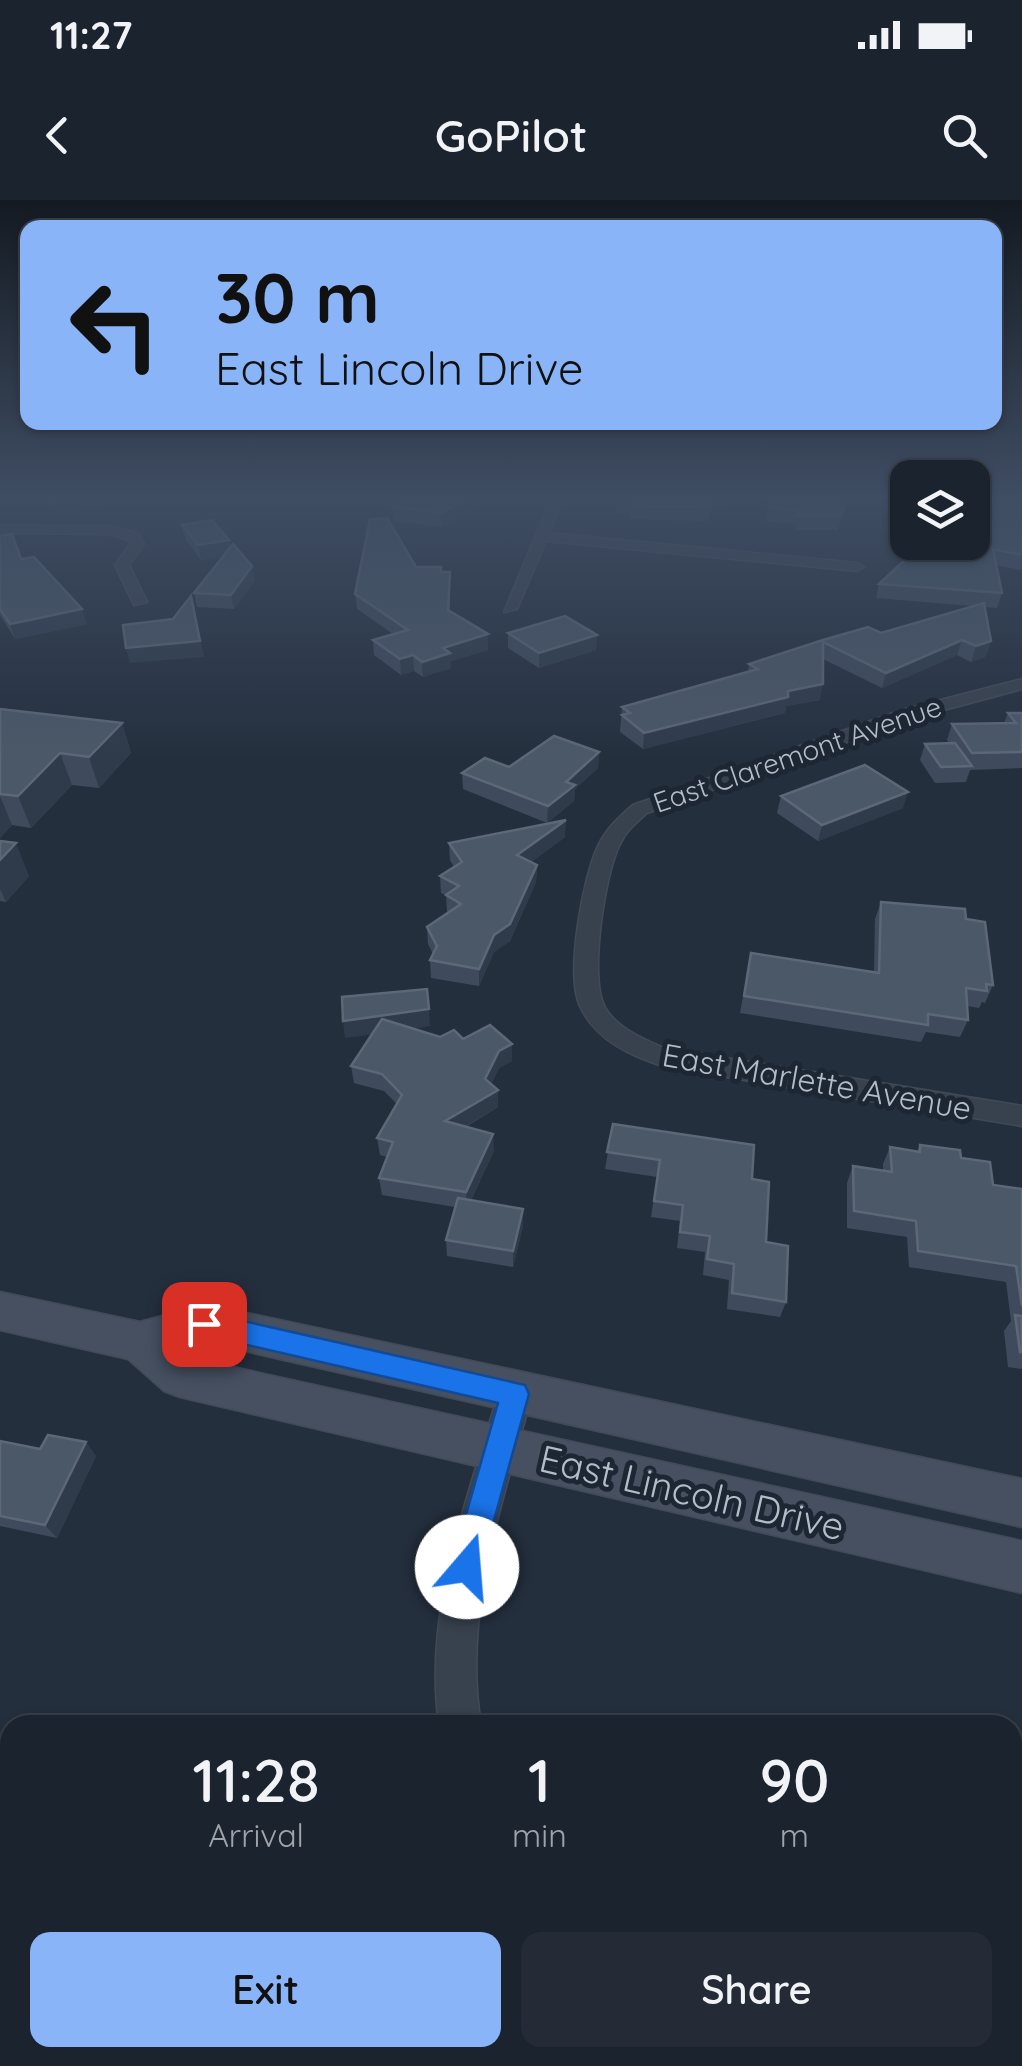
<!DOCTYPE html>
<style>
:root{--surface:#1b232e;--page:#242b36;--text:#f1f3f6;--muted:#a0a4aa;--line:#39404a;--accent:#8ab4f8}
body{margin:0;font-family:Quicksand,sans-serif;background:var(--page);color:var(--text);height:100vh;display:flex;flex-direction:column;font-size:38px;white-space:nowrap}
*{box-sizing:border-box;margin:0}
p{font-size:32px;color:var(--muted)}
.icon{flex:none;width:55px;height:55px;fill:none;stroke:currentColor;stroke-width:2;stroke-linecap:round;stroke-linejoin:round}
.map{position:relative;flex:1;overflow:hidden}
.panel{position:absolute;left:0px;top:1515px;width:1022px;height:352px;display:flex;flex-direction:column;background:var(--surface);border-radius:30px 30px 0 0;box-shadow:0 2px 8px #0004,0 0 0 2px var(--line)}
.panel>*{flex:none}
.banner{position:absolute;left:20px;top:20px;width:982px;height:210px;border-radius:20px;box-shadow:0 2px 8px #0004,0 0 0 2px var(--line);background:#8ab4f8;color:#111;overflow:hidden}
.tools{position:absolute;left:890px;top:260px;display:grid;gap:20px}
.tools a{display:grid;place-items:center;width:100px;height:100px;border-radius:20px;background:var(--surface);box-shadow:0 2px 8px #0004,0 0 0 2px var(--line);font-size:50px}
.pin{position:absolute;display:grid;place-items:center;width:85px;height:85px;color:#fff;margin:-42px;border-radius:20px;box-shadow:0 5px 15px #0006}
.me{position:absolute;width:110px;margin:-55px;rotate:18deg;stroke-linejoin:round;filter:drop-shadow(0 0 8px #0008)}
.turn{display:flex;align-items:center;gap:35px;height:210px;padding:0 30px;font-size:45px}
.turn .icon{width:130px;height:130px;stroke-width:2.5}
.turn b{display:block;font-size:70px;line-height:85px}
.eta{display:flex;justify-content:space-evenly;align-items:center;height:170px;text-align:center}
.eta b{font-size:60px;font-weight:600;line-height:70px}
.button{display:flex;gap:20px;margin-top:auto;padding:20px 30px}
.button a{flex:1;height:115px;border-radius:20px;background:var(--accent);color:#111;font-size:40px;font-weight:600;line-height:115px;text-align:center}
.button a+a{background:var(--page);color:var(--text)}
.status{display:flex;justify-content:space-between;align-items:center;height:70px;padding:0 50px;background:var(--surface);direction:ltr}
.status svg{height:28px;fill:currentColor}
header{display:flex;justify-content:space-between;align-items:center;height:130px;padding:0 30px;background:var(--surface);font-size:45px;font-weight:600}
.map>svg:first-child{display:block}
</style>
<div class="status"><b>11:27</b><svg viewBox="0 0 49 12"><path d="M0 12V9h3v3zM5 12V6h3v6zM10 12V3h3v9zM15 12V0h3v12zM26 1h20v11H26zM47 4h2v5h-2z"/></svg></div>
<header><svg class="icon" aria-label="back" viewBox="0 0 24 24"><path d="M15 5l-7 7 7 7"/></svg>GoPilot<svg class="icon" aria-label="search" viewBox="0 0 24 24"><circle cx="10" cy="10" r="6"/><path d="M15 15l6 6"/></svg></header>
<div class="map">
<svg width="1022" height="1866" viewBox="0 0 1022 1866">
<rect width="100%" height="100%" fill="#242f3e"/>
<g fill="none" stroke-linecap="round" stroke-linejoin="round">
<defs>
<g id="street">
<path d="M 551,299 L 563,299 L 549,333 L 857,363 L 864,367 L 857,371 L 546,341 L 517,409 L 504,412 Z"/>
<path d="M 1015,299 L 1022,299 L 1022,303 L 1017,302 Z"/>
<path d="M 0,325 L 111,326 L 139,334 L 144,344 L 129,365 L 147,402 L 134,405 L 115,365 L 130,344 L 128,340 L 110,334 L 0,333 Z"/>
<path d="M 1022,479 L 1022,489 L 914,518 L 647,613 C 637,622 627,630 621,642 C 605,671 590,772 603,803 C 612,826 643,839 664,848 L 1022,906 L 1022,926 L 666,867 C 632,857 595,840 580,806 C 565,775 583,677 598,646 C 606,629 619,617 633,605 L 902,510 Z"/>
<path d="M 515,1178 L 527,1183 L 532,1194 C 503,1303 462,1411 481,1525 L 439,1525 C 423,1410 467,1303 498,1194 L 503,1183 Z"/>
<path d="M 665,1858 L 721,1858 L 725,1866 L 669,1866 Z"/>
</g>
<path id="secondary" d="M 0,1092 L 140,1122 L 205,1104 L 1022,1279 L 1022,1327 L 205,1142 L 181,1149 L 192,1158 L 1022,1341 L 1022,1393 L 180,1197 L 164,1191 L 128,1159 L 0,1130 Z"/>
</defs>
<use href="#street" stroke="#414a57" stroke-width="3"/>
<use href="#secondary" stroke="#414a57" stroke-width="3"/>
<use href="#street" fill="#38414e" fill-rule="evenodd"/>
<use href="#secondary" fill="#465061" fill-rule="evenodd"/>
</g>
<g fill="#3f4b5c">
<path d="M 490,299 L 442,327 L 393,321 L 392,307 Z"/>
<path d="M 617,299 L 846,299 L 838,330 L 795,330 L 796,324 L 765,321 L 771,299 L 712,309 L 708,321 L 630,319 L 630,314 L 615,313 Z"/>
<path d="M 1022,299 L 1022,369 L 1021,370 L 996,365 L 1002,393 L 997,408 L 985,407 L 991,441 L 985,457 L 971,462 L 957,455 L 882,488 L 823,459 L 820,500 L 786,506 L 785,513 L 643,549 L 620,532 L 622,507 L 748,472 L 749,464 L 823,440 L 881,433 L 973,406 L 876,398 L 879,384 Z"/>
<path d="M 182,325 L 229,340 L 231,347 L 252,366 L 255,381 L 234,409 L 197,407 L 194,393 L 223,356 L 201,360 L 185,339 Z"/>
<path d="M 0,336 L 21,359 L 87,424 L 15,439 L 0,415 Z"/>
<path d="M 416,367 L 450,372 L 450,410 L 488,434 L 488,450 L 451,461 L 451,468 L 423,477 L 414,471 L 401,475 L 374,455 L 373,440 L 393,434 L 357,409 L 355,394 Z"/>
<path d="M 508,433 L 597,435 L 596,450 L 539,468 L 508,448 Z"/>
<path d="M 0,509 L 122,523 L 131,553 L 99,588 L 72,585 L 31,628 L 12,625 L 0,638 Z"/>
<path d="M 1008,513 L 1022,513 L 1022,568 L 970,570 L 966,582 L 935,583 L 920,560 L 925,544 L 949,543 L 947,540 L 952,524 L 1004,523 Z"/>
<path d="M 599,552 L 598,568 L 575,589 L 574,601 L 547,623 L 463,589 L 462,573 L 509,567 Z"/>
<path d="M 781,596 L 903,608 L 818,641 L 777,613 Z"/>
<path d="M 565,637 L 531,662 L 537,665 L 536,682 L 510,741 L 494,752 L 479,786 L 431,778 L 430,760 L 433,754 L 428,744 L 427,727 L 447,712 L 446,695 L 441,693 L 440,676 L 454,667 L 450,660 L 449,643 Z"/>
<path d="M 0,641 L 29,676 L 6,702 L 0,701 Z"/>
<path d="M 881,702 L 966,719 L 993,785 L 985,803 L 982,802 L 979,808 L 967,806 L 968,820 L 960,837 L 926,832 L 921,842 L 740,813 L 751,753 L 874,772 L 875,719 Z"/>
<path d="M 430,826 L 412,829 L 440,837 L 512,844 L 512,861 L 499,868 L 491,884 L 498,907 L 466,927 L 494,951 L 471,1000 L 523,1009 L 523,1026 L 513,1067 L 447,1056 L 446,1040 L 455,1007 L 382,995 L 379,978 L 387,957 L 380,955 L 377,938 L 397,904 L 384,891 L 354,883 L 351,866 L 372,834 L 345,838 Z"/>
<path d="M 613,924 L 752,979 L 766,1042 L 786,1102 L 780,1117 L 727,1109 L 729,1080 L 703,1075 L 705,1052 L 677,1048 L 680,1021 L 651,1017 L 657,977 L 605,969 Z"/>
<path d="M 920,945 L 961,958 L 993,985 L 1022,989 L 1022,1169 L 1008,1167 L 1004,1131 L 1011,1121 L 1006,1082 L 909,1067 L 907,1037 L 847,1028 L 847,983 L 853,966 L 883,971 L 883,964 L 890,947 L 917,951 Z"/>
<path d="M 0,1241 L 40,1249 L 96,1256 L 57,1338 L 0,1326 Z"/>
</g>
<g fill="#2f3b4b">
<path d="M 71,299 L 114,299 L 109,305 L 54,316 L 49,303 Z"/>
<path d="M 467,299 L 490,299 L 442,327 L 441,313 Z"/>
<path d="M 712,299 L 773,299 L 712,309 L 708,321 Z"/>
<path d="M 229,340 L 232,354 L 201,360 L 198,345 Z"/>
<path d="M 252,366 L 255,381 L 234,409 L 231,395 Z"/>
<path d="M 191,396 L 204,457 L 130,463 L 126,448 L 200,441 Z"/>
<path d="M 82,409 L 87,424 L 15,439 L 10,424 Z"/>
<path d="M 488,434 L 488,450 L 451,461 L 451,468 L 423,477 L 422,462 L 443,448 Z"/>
<path d="M 597,435 L 596,450 L 539,468 L 539,453 Z"/>
<path d="M 962,440 L 957,455 L 882,488 L 886,473 Z"/>
<path d="M 991,441 L 985,457 L 971,462 L 976,446 Z"/>
<path d="M 413,455 L 414,471 L 401,475 L 400,459 Z"/>
<path d="M 823,484 L 820,500 L 786,506 L 785,513 L 643,549 L 644,533 L 788,491 Z"/>
<path d="M 122,523 L 131,553 L 99,588 L 89,557 Z"/>
<path d="M 599,552 L 598,568 L 575,589 L 574,601 L 547,623 L 548,606 L 566,582 Z"/>
<path d="M 60,553 L 72,585 L 31,628 L 18,596 Z"/>
<path d="M 908,592 L 903,608 L 818,641 L 822,625 Z"/>
<path d="M 0,596 L 12,625 L 0,638 Z"/>
<path d="M 566,620 L 565,637 L 517,672 L 517,655 Z"/>
<path d="M 16,643 L 29,676 L 6,702 L 0,689 L 0,660 Z"/>
<path d="M 537,665 L 536,682 L 510,741 L 494,752 L 479,786 L 479,769 L 494,735 Z"/>
<path d="M 429,809 L 430,826 L 345,838 L 343,821 Z"/>
<path d="M 512,844 L 512,861 L 499,868 L 485,896 L 485,879 L 499,851 Z"/>
<path d="M 498,890 L 498,907 L 446,938 L 445,921 Z"/>
<path d="M 493,934 L 494,951 L 467,1008 L 466,992 Z"/>
<path d="M 523,1009 L 523,1026 L 513,1067 L 513,1051 Z"/>
<path d="M 86,1242 L 96,1256 L 57,1338 L 45,1325 Z"/>
</g>
<g fill="#4b5868" stroke="#5c6777" stroke-width="2.5">
<path d="M 53,299 L 71,299 L 49,303 Z"/>
<path d="M 397,299 L 467,299 L 441,313 L 392,307 Z"/>
<path d="M 616,299 L 712,299 L 710,307 L 631,306 L 633,300 Z"/>
<path d="M 771,299 L 846,299 L 841,316 L 797,316 L 799,311 L 768,307 Z"/>
<path d="M 972,299 L 1022,299 L 1022,355 L 993,349 L 1002,393 L 879,384 L 924,342 L 972,342 Z"/>
<path d="M 387,318 L 416,367 L 441,367 L 441,372 L 450,372 L 448,410 L 488,434 L 443,448 L 450,453 L 422,462 L 413,455 L 400,459 L 373,440 L 408,430 L 355,394 L 370,319 Z"/>
<path d="M 212,320 L 229,340 L 198,345 L 182,325 Z"/>
<path d="M 12,334 L 21,359 L 34,357 L 82,409 L 10,424 L 0,409 L 0,336 Z"/>
<path d="M 233,344 L 252,366 L 231,395 L 194,393 Z"/>
<path d="M 191,396 L 200,441 L 126,448 L 123,425 L 173,419 Z"/>
<path d="M 984,403 L 991,441 L 976,446 L 962,440 L 886,473 L 823,442 L 823,484 L 788,491 L 788,497 L 644,533 L 622,515 L 630,513 L 622,507 L 758,469 L 749,464 L 823,440 L 868,427 L 881,433 Z"/>
<path d="M 565,416 L 597,435 L 539,453 L 508,433 Z"/>
<path d="M 0,509 L 122,523 L 89,557 L 60,553 L 18,596 L 0,594 Z"/>
<path d="M 1008,513 L 1022,513 L 1022,552 L 972,553 L 952,524 L 1016,523 Z"/>
<path d="M 554,536 L 599,552 L 566,582 L 575,585 L 548,606 L 462,573 L 485,558 L 509,567 Z"/>
<path d="M 955,543 L 972,566 L 941,567 L 925,544 Z"/>
<path d="M 865,565 L 908,592 L 822,625 L 781,596 Z"/>
<path d="M 566,620 L 517,655 L 537,665 L 510,724 L 494,735 L 479,769 L 430,760 L 437,746 L 427,727 L 461,704 L 446,695 L 459,686 L 440,676 L 462,662 L 449,643 Z"/>
<path d="M 0,641 L 16,643 L 0,660 Z"/>
<path d="M 881,702 L 965,709 L 966,719 L 985,722 L 993,785 L 986,784 L 987,791 L 966,788 L 968,820 L 928,814 L 928,825 L 744,796 L 751,753 L 879,773 Z"/>
<path d="M 427,789 L 429,809 L 343,821 L 342,797 Z"/>
<path d="M 382,819 L 440,837 L 454,830 L 463,839 L 490,825 L 512,844 L 499,851 L 485,879 L 498,890 L 445,921 L 493,934 L 466,992 L 379,978 L 393,942 L 377,938 L 402,895 L 382,874 L 351,866 Z"/>
<path d="M 613,924 L 754,945 L 752,979 L 769,982 L 766,1042 L 788,1046 L 786,1102 L 732,1093 L 734,1064 L 707,1059 L 710,1036 L 680,1032 L 683,1005 L 654,1001 L 660,960 L 607,952 Z"/>
<path d="M 920,945 L 960,950 L 961,958 L 990,962 L 993,985 L 1022,989 L 1022,1106 L 1016,1066 L 918,1051 L 916,1021 L 854,1011 L 853,966 L 892,972 L 890,947 L 920,952 Z"/>
<path d="M 458,998 L 523,1009 L 513,1051 L 446,1040 Z"/>
<path d="M 1015,1115 L 1022,1116 L 1022,1152 L 1020,1152 Z"/>
<path d="M 48,1235 L 86,1242 L 45,1325 L 0,1316 L 0,1241 L 40,1249 Z"/>
</g>
<linearGradient id="sky" x2="0" y2="1"><stop stop-color="#141a22"/><stop offset="0.53" stop-color="#3f4d63"/><stop offset="1" stop-color="#3f4d63" stop-opacity="0"/></linearGradient>
<rect width="1022" height="560" fill="url(#sky)"/>
<path fill="#1a73e8" stroke="#114b97" stroke-width="2.5" d="M 204,1112 L 525,1185 L 529,1194 L 478,1378 L 467,1382 L 456,1378 L 451,1367 L 498,1203 L 204,1135 L 195,1132 L 191,1124 L 195,1115 Z"/>
<g text-anchor="middle" dominant-baseline="central" stroke-width="10" stroke-linejoin="round" paint-order="stroke">
<g font-size="28" fill="#b4bcc9" stroke="#1d2633">
<text transform="translate(797 554) rotate(-19)">East Claremont Avenue</text>
</g>
<g font-size="32" fill="#b4bcc9" stroke="#1d2633">
<text transform="translate(817 881) rotate(10)">East Marlette Avenue</text>
</g>
<g font-size="38" fill="#b4bcc9" stroke="#1d2633">
<text transform="translate(692 1292) rotate(13)">East Lincoln Drive</text>
</g>
</g>
</svg>
<div class="tools">
<a><svg class="icon" aria-label="layers" viewBox="0 0 24 24"><path d="M12 4l9 5-9 5-9-5zM3 14l9 5 9-5"/></svg></a>
</div>
<div class="pin" style="left:204px;top:1124px;background:#d93025"><svg class="icon" aria-label="arrive" viewBox="0 0 24 24"><path d="M6 21V4h12l-3 4 3 4H6"/></svg></div>
<svg class="me" style="left:467px;top:1367px" viewBox="-20 -20 40 40"><circle r="19" fill="#fff"/><path d="M0-13L10 11 0 6-10 11z" fill="#1a73e8"/></svg>
<div class="banner">
<div class="turn"><svg class="icon" aria-label="left" viewBox="0 0 24 24"><path d="M17 20v-9H6M10 6l-5 5 5 5"/></svg><div><b>30 m</b>East Lincoln Drive</div></div>
</div>
<section class="panel">
<div class="eta">
<div><b>11:28</b><p>Arrival</p></div>
<div><b>1</b><p>min</p></div>
<div><b>90</b><p>m</p></div>
</div>
<div class="button"><a>Exit</a><a>Share</a></div>
</section>
</div>
